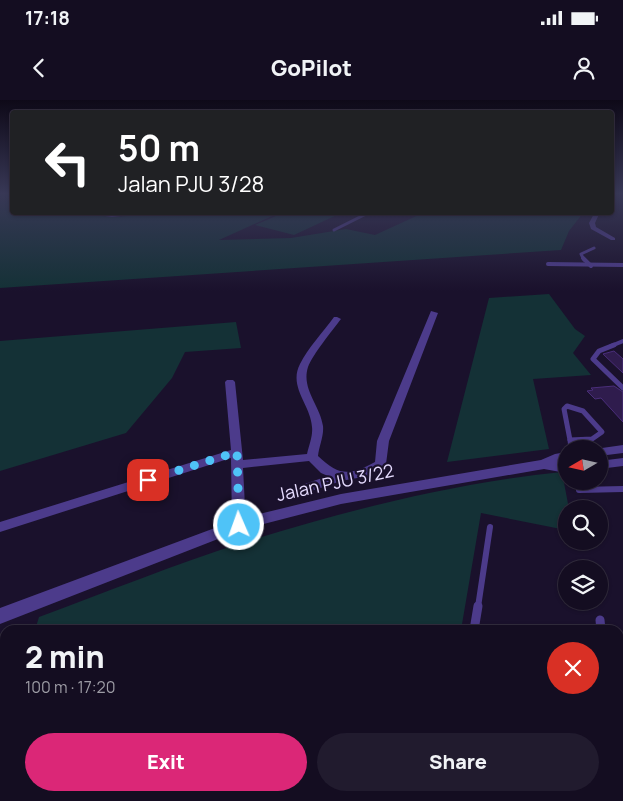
<!DOCTYPE html>
<meta charset="utf-8">
<style>
:root{--surface:#140d21;--page:#211b2e;--text:#f1f3f6;--muted:#9d9ca5;--line:#332d3f;--accent:#db2777}
body{margin:0;font-family:Manrope,sans-serif;background:var(--page);color:var(--text);height:100vh;display:flex;flex-direction:column;font-size:19px;white-space:nowrap}
*{box-sizing:border-box;margin:0}
p{font-size:16px;color:var(--muted)}
.icon{flex:none;width:28px;height:28px;fill:none;stroke:currentColor;stroke-width:2;stroke-linecap:round;stroke-linejoin:round}
.map{position:relative;flex:1;overflow:hidden}
.sheet{position:absolute;left:0px;top:525px;width:624px;height:176px;display:flex;flex-direction:column;background:var(--surface);border-radius:15px 15px 0 0;box-shadow:0 1px 4px #0004,0 0 0 1px var(--line)}
.sheet>*{flex:none}
.guide{position:absolute;left:10px;top:10px;width:604px;height:105px;border-radius:5px;box-shadow:0 1px 4px #0004,0 0 0 1px var(--line);background:#202124;color:#fff;overflow:hidden}
.needle{width:32px;rotate:261deg}
.buttons{position:absolute;left:558px;top:340px;display:grid;gap:10px}
.buttons a{display:grid;place-items:center;width:50px;height:50px;border-radius:50%;background:var(--surface);box-shadow:0 1px 4px #0004,0 0 0 1px var(--line);font-size:25px}
.pin{position:absolute;display:grid;place-items:center;width:42px;height:42px;color:#fff;margin:-21px;border-radius:10px;box-shadow:0 2px 8px #0006}
.me{position:absolute;width:55px;margin:-28px;rotate:358deg;stroke-linejoin:round;filter:drop-shadow(0 0 4px #0008)}
.turn{display:flex;align-items:center;gap:18px;height:105px;padding:0 25px;font-size:22px}
.turn .icon{width:65px;height:65px;stroke-width:2.5}
.turn b{display:block;font-size:35px;line-height:42px}
.round{display:grid;place-items:center;flex:none;width:52px;height:52px;border-radius:26px;background:var(--page)}
.overview{display:flex;align-items:center;justify-content:space-between;height:85px;padding:0 25px}
h1{font-size:30px;font-weight:800;line-height:38px}
.button{display:flex;gap:10px;margin-top:auto;padding:10px 25px}
.button a{flex:1;height:58px;border-radius:30px;background:var(--accent);color:#fff;font-size:20px;font-weight:800;line-height:58px;text-align:center}
.button a+a{background:var(--page);color:var(--text)}
.status{display:flex;justify-content:space-between;align-items:center;height:35px;padding:0 25px;background:var(--surface);direction:ltr}
.status svg{height:14px;fill:currentColor}
header{display:flex;justify-content:space-between;align-items:center;height:65px;padding:0 25px;background:var(--surface);font-size:22px;font-weight:800}
.map>svg:first-child{display:block}
</style>
<div class="status"><b>17:18</b><svg viewBox="0 0 49 12"><path d="M0 12V9h3v3zM5 12V6h3v6zM10 12V3h3v9zM15 12V0h3v12zM26 1h20v11H26zM47 4h2v5h-2z"/></svg></div>
<header><svg class="icon" aria-label="back" viewBox="0 0 24 24"><path d="M15 5l-7 7 7 7"/></svg>GoPilot<svg class="icon" aria-label="person" viewBox="0 0 24 24"><circle cx="12" cy="8" r="4"/><path d="M4 21q1-7 8-7t8 7"/></svg></header>
<div class="map">
<svg width="623" height="701" viewBox="0 0 623 701">
<rect width="100%" height="100%" fill="#1a112c"/>
<g fill="#143136">
<path d="M 0,93 L 12,93 L 12,112 L 56,113 L 115,117 L 183,112 L 279,113 L 219,140 L 291,138 L 346,129 L 375,135 L 423,113 L 583,113 L 569,131 L 561,150 L 0,188 Z"/>
<path d="M 283,113 L 283,112 L 341,113 L 294,135 L 255,125 Z"/>
<path d="M 549,194 L 575,229 L 585,236 L 573,253 L 591,275 L 533,279 L 549,349 L 447,362 L 489,198 Z"/>
<path d="M 236,222 L 241,248 L 185,252 L 172,278 L 126,333 L 0,371 L 0,241 Z"/>
<path d="M 562,372 L 569,409 L 566,409 L 566,430 L 481,413 L 461,530 L 35,530 L 39,517 C 107,492 175,464 245,442 C 348,410 454,383 562,372 Z"/>
<path d="M 5,636 L 5,696 L 434,696 L 433,701 L 0,701 L 0,654 Z"/>
</g>
<g fill="#2f1c4d" stroke="#4a2e7a">
<path d="M 614,251 L 623,259 L 623,273 L 603,254 Z"/>
<path d="M 614,286 L 623,292 L 623,322 L 601,298 L 595,299 L 587,291 L 593,290 L 591,288 Z"/>
</g>
<g fill="none" stroke-linecap="round" stroke-linejoin="round">
<g stroke="#4c3b8b" stroke-width="3">
<path d="M 334,130 L 370,112"/>
<path d="M 584,160 L 581,154 L 594,148"/>
</g>
<g stroke="#4c3b8b" stroke-width="4">
<path d="M 583,158 L 591,166"/>
<path d="M 548,164 L 623,165"/>
<path d="M 611,246 L 623,241"/>
</g>
<g stroke="#4c3b8b" stroke-width="5">
<path d="M 614,245 L 599,251 L 593,259 L 623,288"/>
<path d="M 567,306 L 583,311 L 602,332 L 592,339 L 570,340 L 564,309 Z"/>
<path d="M 570,340 L 571,349"/>
</g>
<g stroke="#4c3b8b" stroke-width="6">
<path d="M 579,390 L 623,389"/>
<path d="M 478,507 L 490,427"/>
</g>
<g stroke="#4c3b8b" stroke-width="9">
<path d="M 600,520 L 601,530"/>
<path d="M 474,530 L 478,506"/>
<path d="M 613,696 L 613,701"/>
<path d="M 448,701 L 449,696"/>
</g>
<g fill="#4c3b8b" fill-rule="evenodd">
<path d="M 78,112 L 155,112 L 112,117 Z"/>
<path d="M 595,112 L 600,112 L 595,123 L 596,127 L 615,138 L 615,140 L 611,140 L 591,129 L 589,123 Z"/>
<path d="M 431,211 L 438,213 L 389,341 L 386,364 L 384,367 L 368,376 L 341,381 L 288,399 L 284,397 L 282,394 L 284,391 L 328,376 L 321,373 L 309,361 L 243,368 L 246,425 L 244,429 L 239,430 L 234,429 L 232,425 L 231,358 L 0,432 L 0,422 L 231,350 L 225,282 L 227,280 L 233,280 L 235,282 L 243,360 L 307,354 C 309,345 313,336 312,327 C 311,305 288,287 300,264 C 308,248 323,232 334,217 L 337,217 L 341,219 C 332,231 313,254 308,267 C 301,289 320,305 323,326 C 324,336 319,346 318,356 C 339,376 349,376 375,362 L 377,341 Z"/>
</g>
<g fill="#4c3b8b" fill-rule="evenodd">
<path d="M 623,345 L 623,353 L 599,356 L 599,349 L 595,349 Z"/>
<path d="M 566,352 L 566,360 L 559,362 L 566,363 L 566,373 L 544,369 L 341,404 L 241,430 L 0,524 L 0,508 L 239,419 L 341,394 L 541,360 L 555,354 Z"/>
<path d="M 623,358 L 623,366 L 599,369 L 599,361 Z"/>
</g>
</g>
<linearGradient id="sky" x2="0" y2="1"><stop stop-color="#0e0918"/><stop offset="0.49" stop-color="#383856"/><stop offset="1" stop-color="#383856" stop-opacity="0"/></linearGradient>
<rect width="623" height="191" fill="url(#sky)"/>
<g fill="none" stroke-linecap="round" stroke-linejoin="round">
<path stroke="#4fc3f7" stroke-width="9" stroke-dasharray="0 16.2" d="M 148,380 L 237,352 L 239,425"/>
</g>
<g text-anchor="middle" dominant-baseline="central" stroke-width="4.5" stroke-linejoin="round" paint-order="stroke">
<g font-size="18" fill="#e6dcff" stroke="#1a112c">
<text transform="translate(335 382) rotate(-12)">Jalan PJU 3/22</text>
</g>
</g>
</svg>
<div class="buttons">
<a><svg class="needle" viewBox="-14 -14 28 28"><path d="M0-13l5 13h-10z" fill="#e53935"/><path d="M0 13l5-13h-10z" fill="#9d9ca5"/></svg></a>
<a><svg class="icon" aria-label="search" viewBox="0 0 24 24"><circle cx="10" cy="10" r="6"/><path d="M15 15l6 6"/></svg></a>
<a><svg class="icon" aria-label="layers" viewBox="0 0 24 24"><path d="M12 4l9 5-9 5-9-5zM3 14l9 5 9-5"/></svg></a>
</div>
<div class="pin" style="left:148px;top:380px;background:#d93025"><svg class="icon" aria-label="arrive" viewBox="0 0 24 24"><path d="M6 21V4h12l-3 4 3 4H6"/></svg></div>
<svg class="me" style="left:239px;top:425px" viewBox="-20 -20 40 40"><circle r="17" fill="#4fc3f7" stroke="#fff" stroke-width="3"/><path d="M0-11L8 9 0 5-8 9z" fill="#fff"/></svg>
<div class="guide">
<div class="turn"><svg class="icon" aria-label="left" viewBox="0 0 24 24"><path d="M17 20v-9H6M10 6l-5 5 5 5"/></svg><div><b>50 m</b>Jalan PJU 3/28</div></div>
</div>
<section class="sheet">
<div class="overview"><div><h1>2 min</h1><p>100 m · 17:20</p></div><a class="round" style="background:#d93025;color:#fff"><svg class="icon" aria-label="close" viewBox="0 0 24 24"><path d="M6 6l12 12M18 6L6 18"/></svg></a></div>
<div class="button"><a>Exit</a><a>Share</a></div>
</section>
</div>
